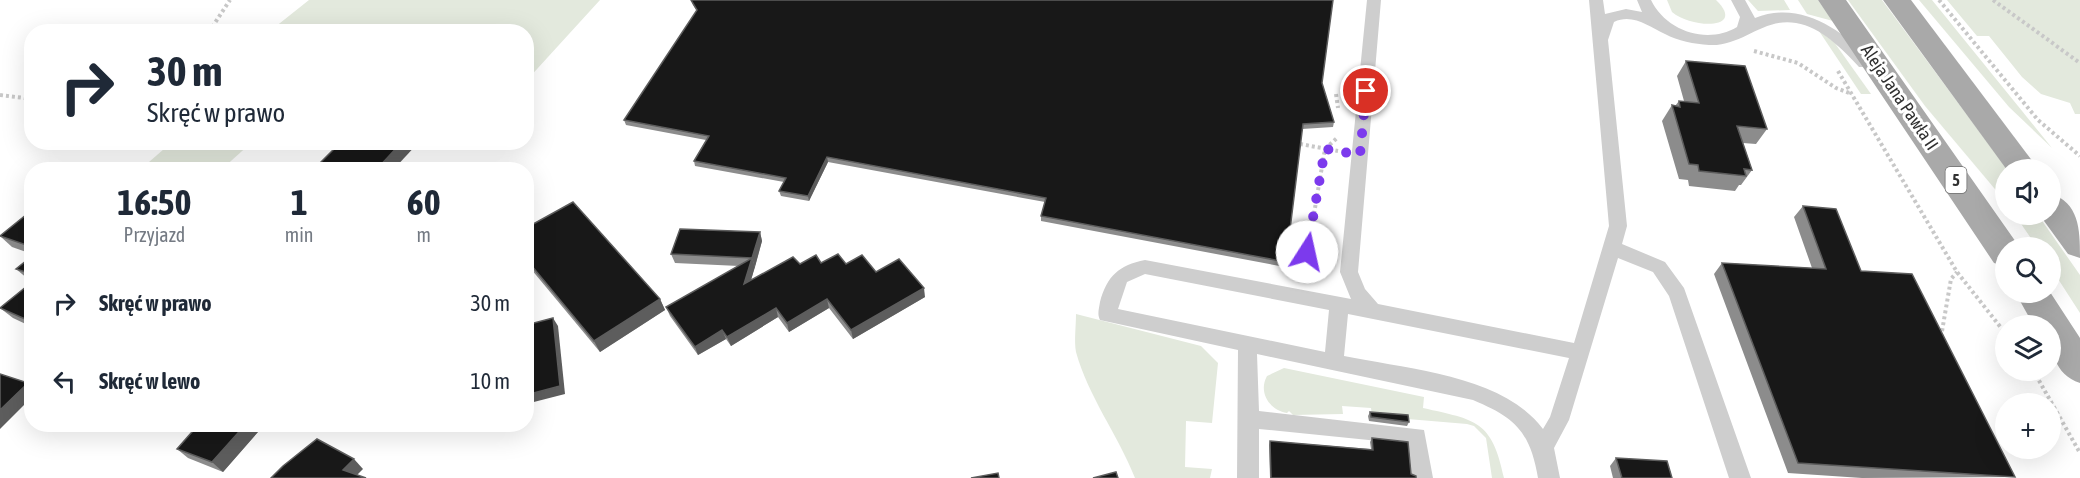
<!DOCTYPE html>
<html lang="pl">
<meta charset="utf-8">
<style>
:root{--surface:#fff;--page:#f6f6f7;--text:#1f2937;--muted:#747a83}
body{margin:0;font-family:"Asap Condensed",sans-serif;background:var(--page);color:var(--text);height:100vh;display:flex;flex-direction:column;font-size:22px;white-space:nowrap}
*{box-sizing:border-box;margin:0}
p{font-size:20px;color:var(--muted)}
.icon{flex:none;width:33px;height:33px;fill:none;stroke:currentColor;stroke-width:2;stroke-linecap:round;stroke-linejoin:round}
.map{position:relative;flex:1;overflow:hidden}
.panel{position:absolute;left:24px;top:162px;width:510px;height:270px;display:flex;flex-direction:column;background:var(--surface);border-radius:24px;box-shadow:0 6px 24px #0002}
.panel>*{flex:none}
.banner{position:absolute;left:24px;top:24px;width:510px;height:126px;border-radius:24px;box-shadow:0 6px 24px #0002;background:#fff;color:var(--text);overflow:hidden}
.fabs{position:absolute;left:1995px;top:159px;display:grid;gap:12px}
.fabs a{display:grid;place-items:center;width:66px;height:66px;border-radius:50%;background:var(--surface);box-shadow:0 6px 24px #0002;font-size:30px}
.pin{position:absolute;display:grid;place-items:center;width:51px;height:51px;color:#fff;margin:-26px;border:3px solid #fff;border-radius:50%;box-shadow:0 2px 6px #0007}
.me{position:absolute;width:66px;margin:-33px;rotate:10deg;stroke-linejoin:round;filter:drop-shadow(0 0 4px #0008)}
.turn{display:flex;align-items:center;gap:21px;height:126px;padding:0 24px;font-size:27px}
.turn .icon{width:78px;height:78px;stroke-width:2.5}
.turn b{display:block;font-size:42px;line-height:51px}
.eta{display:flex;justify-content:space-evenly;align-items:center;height:102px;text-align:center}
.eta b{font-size:36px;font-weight:700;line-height:42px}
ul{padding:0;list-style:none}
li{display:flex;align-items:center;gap:18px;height:78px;padding:0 24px}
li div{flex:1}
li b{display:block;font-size:22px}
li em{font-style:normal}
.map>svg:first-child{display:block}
</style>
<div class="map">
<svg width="2080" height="478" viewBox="0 0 2080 478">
<rect width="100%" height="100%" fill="#fff"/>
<g fill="#e3e9dd">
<path d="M 309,0 L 600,0 L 527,80 L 526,32 L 270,31 Z"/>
<path d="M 1667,0 L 1716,0 C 1747,30 1692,29 1672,12 Z"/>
<path d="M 1748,0 L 1784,0 L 1790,10 L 1758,11 Z"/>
<path d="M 1798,0 L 1818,0 L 1833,21 L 1807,14 Z"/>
<path d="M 1848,0 L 1882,0 L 2007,169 L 2005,201 L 1925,106 Z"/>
<path d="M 1919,0 L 1932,0 L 2052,148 L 2009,107 Z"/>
<path d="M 1947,0 L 2080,0 L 2080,114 L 2075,114 L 2070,103 L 2041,94 L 2022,77 L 1989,36 L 1977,36 Z"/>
<path d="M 1819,31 L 1834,42 L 1871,94 L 1861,94 Z"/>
<path d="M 172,142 L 251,142 L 251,143 L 222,169 L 141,169 Z"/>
<path d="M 2015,215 L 2038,215 L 2080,275 L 2080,313 L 2051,268 L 2050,248 L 2037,247 Z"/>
<path d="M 1076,314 L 1201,346 L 1218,363 L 1212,423 L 1186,421 L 1185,467 L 1212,469 L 1210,478 L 1135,478 C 1118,435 1088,396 1076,352 C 1074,341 1076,326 1076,314 Z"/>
<path d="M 1284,368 L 1424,397 L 1423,408 C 1476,420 1492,420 1504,478 L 1492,478 L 1486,438 L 1474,426 L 1467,424 L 1372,416 L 1371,408 L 1342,406 L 1343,414 L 1293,415 L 1289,411 L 1287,413 C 1269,410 1258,392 1267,376 Z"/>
</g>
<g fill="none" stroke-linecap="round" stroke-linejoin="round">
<g stroke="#c8c8c8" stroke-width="4" stroke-dasharray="3 3" stroke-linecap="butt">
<path d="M 1939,0 L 2038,120 L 2080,156"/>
<path d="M 1993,0 L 2080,63"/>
<path d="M 209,32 L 230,0"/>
<path d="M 1754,51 L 1798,63 L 1836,88 L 1852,94"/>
<path d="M 1838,71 L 1957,272 L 2006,334"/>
<path d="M 1336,94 L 1338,108"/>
<path d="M 0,95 L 32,99"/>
<path d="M 1300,144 L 1338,151"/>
<path d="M 1304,273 L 1325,149 L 1337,138"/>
<path d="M 1941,337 L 1951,279 L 1957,272"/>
<path d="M 2033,370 L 2080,453"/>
</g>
<path fill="#cecece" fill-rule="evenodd" d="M 1367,0 L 1381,0 L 1358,272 L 1365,289 L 1378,304 L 1574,343 L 1609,226 L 1589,0 L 1603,0 L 1605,14 L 1626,9 L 1642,12 L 1637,0 L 1651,0 C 1666,31 1707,45 1737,27 L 1740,17 L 1731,0 L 1745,0 L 1755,18 C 1800,0 1840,29 1871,59 L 1873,63 L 1871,67 L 1859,67 C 1842,49 1821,27 1796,23 C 1763,17 1742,47 1709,45 C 1694,44 1678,41 1665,34 C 1649,27 1633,13 1614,22 L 1608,40 L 1627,226 L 1622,244 L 1665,262 L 1684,288 L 1751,478 L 1729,478 L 1669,296 L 1653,272 L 1618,258 L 1569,420 L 1554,448 L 1560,478 L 1538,478 C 1530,432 1516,418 1473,400 L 1257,354 L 1259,411 L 1424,430 L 1433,478 L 1411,478 L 1408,444 L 1259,429 L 1259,478 L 1237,478 L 1238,350 L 1100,320 C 1097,314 1099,309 1100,302 C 1107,276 1119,265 1145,260 L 1351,299 L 1340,272 ZM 1145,274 L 1329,310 L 1325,352 L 1118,309 L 1127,282 ZM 1348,314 L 1569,358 L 1550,417 L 1543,429 C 1503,375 1407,369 1344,356 Z"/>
<g fill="#a9a9a9" fill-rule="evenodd">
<path d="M 1818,0 L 1846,0 L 2018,245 L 2019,248 L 2006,248 L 2006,267 L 1994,263 Z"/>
<path d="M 1883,0 L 1911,0 L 2039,170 L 2007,170 Z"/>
<path d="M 2050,193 C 2080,203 2080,231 2080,258 L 2068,254 L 2039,214 L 2050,214 Z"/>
<path d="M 2015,292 L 2050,292 L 2080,338 L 2080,383 C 2054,374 2050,350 2050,326 L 2034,326 Z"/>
</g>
</g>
<g fill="#8c8c8c">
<path d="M 691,0 L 1322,83 L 1334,122 L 1333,127 L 1302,129 L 1285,267 L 1041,221 L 1041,216 L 1045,202 L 828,162 L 809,201 L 781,196 L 779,191 L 784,182 L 695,166 L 694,161 L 706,140 L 626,125 L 624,120 L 697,11 L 693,5 Z"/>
<path d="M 1686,61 L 1767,129 L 1756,144 L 1743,143 L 1752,170 L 1741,185 L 1739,185 L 1735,191 L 1689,186 L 1688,180 L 1679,179 L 1662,121 L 1672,105 L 1675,106 L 1679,101 L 1684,101 L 1677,76 Z"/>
<path d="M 1803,206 L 1861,271 L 2015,477 L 1862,478 L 1788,473 L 1714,274 L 1722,263 L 1812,268 L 1794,217 Z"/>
<path d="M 32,210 L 32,254 L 12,247 L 0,236 Z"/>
<path d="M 526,228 L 660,299 L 665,310 L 600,352 L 526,263 Z"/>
<path d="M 760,232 L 762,241 L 751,280 L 800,264 L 821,263 L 846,264 L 876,272 L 925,297 L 853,339 L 829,308 L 789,332 L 778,317 L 731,346 L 726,339 L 698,355 L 670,316 L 666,307 L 739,266 L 675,263 L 671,254 Z"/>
<path d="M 32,256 L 32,280 L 28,279 L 16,269 Z"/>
<path d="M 32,282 L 32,327 L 13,318 L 0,308 Z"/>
<path d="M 1370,412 L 1409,422 L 1407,426 L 1369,421 L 1368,416 Z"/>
<path d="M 199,424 L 265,424 L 223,472 L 188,458 L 177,449 Z"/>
<path d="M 1372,438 L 1416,478 L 1270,478 L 1269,445 L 1270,441 L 1371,449 L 1370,442 Z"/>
<path d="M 1616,458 L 1672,478 L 1613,478 L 1610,466 Z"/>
</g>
<g fill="#5d5d5d">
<path d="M 402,142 L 419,142 L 393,170 L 376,170 Z"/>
<path d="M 827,157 L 828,162 L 809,201 L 808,196 Z"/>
<path d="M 760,232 L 762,241 L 755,267 L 752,258 Z"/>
<path d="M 752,258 L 755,267 L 747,293 L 744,284 Z"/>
<path d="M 924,288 L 925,297 L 853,339 L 851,330 Z"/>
<path d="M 660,299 L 665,310 L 600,352 L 594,341 Z"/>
<path d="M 827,299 L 829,308 L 789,332 L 787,323 Z"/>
<path d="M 776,308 L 778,317 L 731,346 L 727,337 Z"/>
<path d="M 553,318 L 558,326 L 565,394 L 526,404 L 526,395 Z"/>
<path d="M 722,330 L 726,339 L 698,355 L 695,347 Z"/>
<path d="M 28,383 L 32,386 L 32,397 L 0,429 L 0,410 Z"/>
<path d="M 246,424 L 265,424 L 223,472 L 212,462 Z"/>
<path d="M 354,459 L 363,469 L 354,478 L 343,470 Z"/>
</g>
<g fill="#181818" stroke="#5d5d5d" stroke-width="1.5">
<path d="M 691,0 L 1333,0 L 1322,83 L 1334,122 L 1303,124 L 1286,262 L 1041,216 L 1046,198 L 827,157 L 808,196 L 779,191 L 786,178 L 694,161 L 709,136 L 624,120 L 697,10 Z"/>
<path d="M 1686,61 L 1745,66 L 1767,129 L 1737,126 L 1752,170 L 1744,169 L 1746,176 L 1699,171 L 1698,165 L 1689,164 L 1672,105 L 1680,107 L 1679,101 L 1699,103 Z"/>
<path d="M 341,142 L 402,142 L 376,170 L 313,170 Z"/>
<path d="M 573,202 L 660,299 L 594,341 L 526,259 L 526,228 Z"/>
<path d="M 1803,206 L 1836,209 L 1861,271 L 1912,274 L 2015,477 L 1798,463 L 1722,263 L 1826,269 Z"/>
<path d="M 32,210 L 32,247 L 0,236 Z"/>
<path d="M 680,229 L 760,232 L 752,258 L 671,254 Z"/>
<path d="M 838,254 L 846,264 L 862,255 L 876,272 L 899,259 L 924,288 L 851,330 L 827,299 L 787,323 L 776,308 L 727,337 L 722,330 L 695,347 L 666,307 L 752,258 L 744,284 L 793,257 L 800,264 L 816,255 L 821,263 Z"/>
<path d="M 32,256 L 32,274 L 16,269 Z"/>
<path d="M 32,282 L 32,322 L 0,308 Z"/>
<path d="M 553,318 L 560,386 L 526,395 L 526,325 Z"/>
<path d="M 0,374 L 28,383 L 0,410 Z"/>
<path d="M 1370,412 L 1408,415 L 1409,422 L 1371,417 Z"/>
<path d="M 199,424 L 246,424 L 212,462 L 177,449 Z"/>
<path d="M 1372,438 L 1408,442 L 1411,474 L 1416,476 L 1416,478 L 1271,478 L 1270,441 L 1373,450 Z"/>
<path d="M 317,439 L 354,459 L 343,470 L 366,478 L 271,478 L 283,466 Z"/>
<path d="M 1616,458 L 1667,461 L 1672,478 L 1622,478 Z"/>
<path d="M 1116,472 L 1118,478 L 1093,478 Z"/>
<path d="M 998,473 L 999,478 L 971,478 Z"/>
</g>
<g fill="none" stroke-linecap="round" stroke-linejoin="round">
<path stroke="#7c3aed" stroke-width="10" stroke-dasharray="0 18" d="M 1307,252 L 1325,149 L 1360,155 L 1366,91"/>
</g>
<g text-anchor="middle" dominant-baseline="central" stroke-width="6" stroke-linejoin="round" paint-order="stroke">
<rect fill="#fff" stroke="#6f6f6f" stroke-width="1.5" x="1945.5" y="167" width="21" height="26" rx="4.5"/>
<g font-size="16" font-weight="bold" fill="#313131">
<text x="1956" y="180">5</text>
</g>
<g font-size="18" fill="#313131" stroke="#fff">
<text transform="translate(1900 97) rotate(56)">Aleja Jana Pawła II</text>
</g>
</g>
</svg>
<div class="fabs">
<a><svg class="icon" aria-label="sound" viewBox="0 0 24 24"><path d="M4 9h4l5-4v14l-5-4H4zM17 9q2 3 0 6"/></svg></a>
<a><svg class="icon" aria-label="search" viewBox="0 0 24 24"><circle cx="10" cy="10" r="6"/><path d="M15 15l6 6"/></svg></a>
<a><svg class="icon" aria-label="layers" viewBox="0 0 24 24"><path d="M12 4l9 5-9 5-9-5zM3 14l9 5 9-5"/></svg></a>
<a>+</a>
</div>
<div class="pin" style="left:1366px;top:91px;background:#d93025"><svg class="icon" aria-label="arrive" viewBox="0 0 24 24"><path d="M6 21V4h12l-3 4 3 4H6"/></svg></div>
<svg class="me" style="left:1307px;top:252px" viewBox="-20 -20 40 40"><circle r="19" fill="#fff"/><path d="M0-13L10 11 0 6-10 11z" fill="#7c3aed"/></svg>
<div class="banner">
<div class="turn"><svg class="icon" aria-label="right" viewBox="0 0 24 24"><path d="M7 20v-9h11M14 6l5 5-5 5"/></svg><div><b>30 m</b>Skręć w prawo</div></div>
</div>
<section class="panel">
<div class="eta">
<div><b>16:50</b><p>Przyjazd</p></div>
<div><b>1</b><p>min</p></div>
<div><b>60</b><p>m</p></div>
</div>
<ul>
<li><svg class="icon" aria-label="right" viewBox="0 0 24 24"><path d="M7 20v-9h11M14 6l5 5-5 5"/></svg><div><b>Skręć w prawo</b></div><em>30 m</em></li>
<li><svg class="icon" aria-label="left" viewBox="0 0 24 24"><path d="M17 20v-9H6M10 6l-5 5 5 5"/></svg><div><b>Skręć w lewo</b></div><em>10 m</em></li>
</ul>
</section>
</div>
